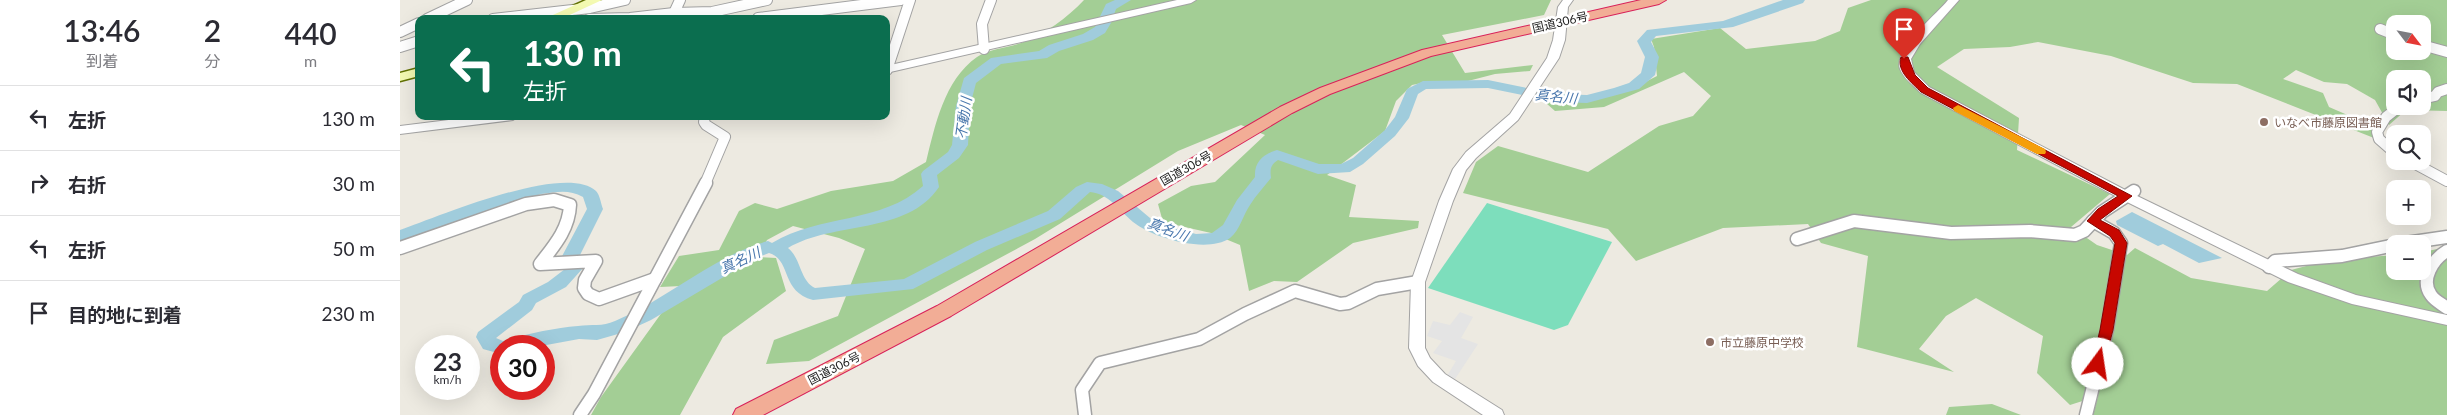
<!DOCTYPE html>
<html lang="ja">
<meta charset="utf-8">
<style>
:root{--surface:#fff;--page:#f7f7f7;--text:#2b2b33;--muted:#7c7c81;--line:#e1e1e2}
body{margin:0;font-family:Lato,"Noto Sans JP",sans-serif;background:var(--page);color:var(--text);height:100vh;display:flex;flex-direction:column;font-size:19px;white-space:nowrap}
*{box-sizing:border-box;margin:0}
p{font-size:16px;color:var(--muted)}
.icon{flex:none;width:28px;height:28px;fill:none;stroke:currentColor;stroke-width:2;stroke-linecap:round;stroke-linejoin:round}
.map{position:relative;flex:1;overflow:hidden}
.side{display:flex;flex-direction:column;background:var(--surface);width:400px}
.side>*{flex:none}
.hud{position:absolute;left:15px;top:15px;width:475px;height:105px;border-radius:10px;box-shadow:0 5px 20px #0002;background:#0b6e4f;color:#fff;overflow:hidden}
.needle{width:32px;rotate:122deg}
.tools{position:absolute;left:1986px;top:15px;display:grid;gap:10px}
.tools a{display:grid;place-items:center;width:45px;height:45px;border-radius:10px;background:var(--surface);box-shadow:0 5px 20px #0002;font-size:25px}
.speed{position:absolute;left:15px;top:335px;display:flex;gap:10px;font-size:25px;font-weight:700;text-align:center}
.speed>*{display:grid;place-content:center;width:65px;height:65px;border-radius:50%;background:var(--surface);box-shadow:0 5px 20px #0002;line-height:1}
.speed small{font-size:12px;font-weight:400}
.speed .limit{border:8px solid #d22;background:#fff;color:#111}
.pin{position:absolute;display:grid;place-items:center;width:42px;height:42px;color:#fff;margin:-51px -21px;border-radius:50% 50% 50% 0;rotate:-45deg;box-shadow:0 0 5px #0007}
.pin .icon{rotate:45deg}
.me{position:absolute;width:55px;margin:-28px;rotate:14deg;stroke-linejoin:round;filter:drop-shadow(0 0 4px #0008)}
.turn{display:flex;align-items:center;gap:18px;height:105px;padding:0 25px;font-size:22px}
.turn .icon{width:65px;height:65px;stroke-width:2.5}
.turn b{display:block;font-size:35px;line-height:42px}
.eta{display:flex;justify-content:space-evenly;align-items:center;height:85px;text-align:center}
.eta b{font-size:30px;font-weight:600;line-height:35px}
ul{padding:0;list-style:none}
li{display:flex;align-items:center;gap:15px;height:65px;padding:0 25px;border-top:1px solid var(--line)}
li div{flex:1}
li b{display:block;font-size:19px}
li em{font-style:normal}
main{display:flex;flex:1;min-height:0}
.map>svg:first-child{display:block}
</style>
<main>
<section class="side">
<div class="eta">
<div><b>13:46</b><p>到着</p></div>
<div><b>2</b><p>分</p></div>
<div><b>440</b><p>m</p></div>
</div>
<ul>
<li><svg class="icon" aria-label="left" viewBox="0 0 24 24"><path d="M17 20v-9H6M10 6l-5 5 5 5"/></svg><div><b>左折</b></div><em>130 m</em></li>
<li><svg class="icon" aria-label="right" viewBox="0 0 24 24"><path d="M7 20v-9h11M14 6l5 5-5 5"/></svg><div><b>右折</b></div><em>30 m</em></li>
<li><svg class="icon" aria-label="left" viewBox="0 0 24 24"><path d="M17 20v-9H6M10 6l-5 5 5 5"/></svg><div><b>左折</b></div><em>50 m</em></li>
<li><svg class="icon" aria-label="arrive" viewBox="0 0 24 24"><path d="M6 21V4h12l-3 4 3 4H6"/></svg><div><b>目的地に到着</b></div><em>230 m</em></li>
</ul>
</section>
<div class="map">
<svg width="2047" height="415" viewBox="0 0 2047 415">
<rect width="100%" height="100%" fill="#edeae1"/>
<g fill="#a3ce95" fill-rule="evenodd">
<path d="M 684,0 L 1151,0 L 1144,15 L 1042,35 L 1065,73 L 1133,65 L 1130,71 L 1095,74 L 1068,81 L 1031,81 L 1012,85 L 996,101 L 985,131 L 927,175 L 956,185 L 949,217 L 1019,221 L 1018,228 L 953,243 L 897,282 L 874,281 L 849,291 L 840,245 L 811,233 L 763,222 L 758,204 L 791,186 L 815,182 L 865,135 L 841,125 L 778,151 L 635,239 L 409,361 L 366,364 L 374,340 L 438,316 L 465,249 L 439,238 L 393,226 L 367,240 L 358,257 L 376,258 L 386,291 L 323,337 L 280,415 L 191,415 L 201,397 L 281,286 L 260,287 L 279,256 L 319,250 L 339,211 L 355,203 L 377,209 L 431,191 L 493,181 L 526,162 C 535,126 544,80 577,57 C 588,49 608,48 621,43 C 645,34 667,18 684,0 Z"/>
<path d="M 1471,0 L 2047,0 L 2047,111 L 2006,110 L 1989,125 L 1975,100 L 1947,84 L 1924,82 L 1896,70 L 1883,79 L 1923,93 L 1929,107 L 1973,126 L 1974,138 L 1837,84 L 1793,83 L 1711,56 L 1638,42 L 1610,47 L 1564,49 L 1537,67 L 1619,118 L 1617,150 L 1710,194 L 1671,227 L 1697,245 L 1727,255 L 1735,248 L 1791,278 L 1867,291 L 1891,270 L 1929,260 L 1995,255 L 1995,271 L 2022,271 L 2023,252 L 2047,247 L 2047,415 L 1693,415 L 1698,396 L 1670,405 L 1637,373 L 1643,336 L 1576,298 L 1546,316 L 1519,349 L 1554,372 L 1457,347 L 1468,256 L 1421,243 L 1408,224 L 1323,228 L 1236,261 L 1208,229 L 1063,193 L 1076,162 L 1098,146 L 1188,172 L 1259,126 L 1293,116 L 1311,96 L 1284,72 L 1204,107 L 1155,111 L 1138,96 C 1183,105 1216,98 1257,76 L 1254,47 L 1251,39 L 1320,28 L 1346,49 L 1415,41 L 1440,31 L 1448,8 ZM 1995,24 L 2022,24 L 2022,51 L 1995,51 ZM 1995,79 L 2022,79 L 2022,106 L 1995,106 Z"/>
<path d="M 1592,404 L 1621,415 L 1546,415 L 1549,407 Z"/>
</g>
<path fill="#7ddebc" d="M 1087,203 L 1212,242 L 1168,325 L 1154,330 L 1028,288 Z"/>
<path fill="#e4e4e4" d="M 1060,312 L 1073,317 L 1061,338 L 1078,344 L 1055,379 L 1047,376 L 1056,361 L 1033,353 L 1042,341 L 1027,336 L 1033,321 L 1050,325 Z"/>
<path fill="#a0ccdc" d="M 1732,212 L 1822,258 L 1799,263 L 1763,244 L 1758,246 L 1717,225 L 1716,221 Z"/>
<g fill="none" stroke-linecap="round" stroke-linejoin="round">
<path fill="#a0ccdc" fill-rule="evenodd" d="M 715,0 L 731,0 L 716,9 L 711,23 L 705,33 L 693,40 L 659,51 L 647,58 L 601,64 L 576,83 L 570,106 L 568,145 L 559,158 L 537,175 L 539,187 C 507,235 433,221 388,248 C 401,258 400,281 415,288 L 504,279 L 575,242 L 648,211 L 676,187 L 687,182 L 702,184 L 718,191 L 750,218 L 767,226 L 796,234 L 812,233 L 823,225 L 837,200 L 855,177 C 854,162 863,154 877,150 L 919,164 L 941,164 L 953,158 L 985,130 L 995,117 L 1007,89 L 1023,81 L 1088,80 L 1156,94 L 1187,95 L 1214,88 L 1229,83 L 1241,73 L 1245,57 L 1237,41 L 1247,30 L 1323,21 L 1383,0 L 1405,0 L 1403,3 L 1333,27 L 1256,36 L 1251,42 L 1259,57 L 1255,75 L 1239,89 L 1187,103 L 1156,102 L 1088,88 L 1026,89 L 1018,94 L 1009,118 L 995,136 L 963,164 L 950,172 L 918,174 L 878,160 C 870,165 870,170 871,178 C 864,187 856,195 850,205 C 843,215 840,230 830,238 C 807,254 753,238 733,222 C 720,211 708,193 690,192 L 660,219 L 587,250 L 513,289 L 413,300 C 380,291 392,260 369,253 L 354,259 L 251,320 L 225,332 L 197,340 L 179,339 L 141,346 L 101,346 L 101,354 L 83,349 L 76,337 L 78,332 L 119,302 L 123,295 L 148,282 L 165,269 L 160,260 L 187,209 L 183,197 C 169,189 157,192 141,194 L 0,241 L 0,230 C 38,217 165,162 196,191 C 200,195 201,204 203,209 L 178,259 L 184,267 L 166,287 L 136,303 L 132,310 L 96,338 L 103,341 C 126,334 154,328 178,326 C 192,324 202,327 215,321 C 268,299 313,256 368,241 L 372,243 C 420,214 481,224 523,186 L 521,174 L 523,171 L 548,152 L 552,145 L 556,106 L 564,78 L 591,58 L 639,51 L 649,45 L 683,34 L 695,27 L 706,4 Z"/>
<defs>
<g id="minor-far1">
<path d="M 280,0 L 274,13 L 312,12 L 367,0"/>
<path d="M 358,18 L 501,0"/>
<path d="M 27,19 L 67,0"/>
<path d="M 93,19 L 190,8 L 225,0"/>
<path d="M 189,19 L 230,18 L 274,13"/>
<path d="M 1980,29 L 1995,35"/>
<path d="M 0,32 L 19,23"/>
<path d="M 2022,45 L 2047,52"/>
<path d="M 0,47 L 19,41"/>
<path d="M 584,49 L 582,24 L 591,0"/>
<path d="M 487,70 L 510,0"/>
<path d="M 2022,99 L 2035,96 L 2038,92 L 2047,89"/>
<path d="M 305,116 L 304,122 L 306,125 L 325,137 L 305,184"/>
<path d="M 1995,153 L 1979,139 L 1977,132 L 1986,117 L 2000,106"/>
<path d="M 2010,161 L 2047,181"/>
</g>
<g id="minor">
<path d="M 1397,239 L 1454,221 L 1551,233 L 1630,231 L 1675,235 L 1684,231 L 1702,212 L 1734,191"/>
<path d="M 1999,244 L 2047,237"/>
<path d="M 0,248 L 126,204 L 154,200 L 170,205 C 169,229 154,246 140,264 L 196,261 L 185,280 L 184,288 L 188,294 L 199,299 L 255,279"/>
<path d="M 2047,251 C 2033,259 2020,280 2031,295 C 2035,301 2042,304 2047,308"/>
<path d="M 1869,267 L 1875,261 L 1942,256 L 1995,245"/>
<path d="M 180,415 L 194,394 L 306,183"/>
<path d="M 685,415 L 682,390 L 700,363 L 799,339 L 845,314 L 895,291 L 940,304 L 948,303 L 977,289 L 1018,282"/>
<path d="M 1686,415 L 1707,330 L 1721,243 L 1714,233 L 1693,221"/>
</g>
<g id="tertiary">
<path d="M 777,0 L 796,0 L 791,3 L 486,73 L 486,66 Z"/>
<path d="M 1163,0 L 1173,0 L 1168,7 L 1165,40 L 1159,58 L 1118,120 L 1076,158 L 1066,170 L 1053,201 L 1025,282 L 1025,348 L 1030,358 L 1045,374 L 1102,410 L 1104,415 L 1083,415 L 1033,382 L 1018,366 L 1009,348 L 1011,282 L 1039,201 L 1053,169 L 1066,152 L 1110,114 L 1147,58 L 1153,40 L 1158,7 Z"/>
<path d="M 1548,0 L 1559,0 L 1520,44 L 1511,59 L 1514,72 L 1529,87 L 1731,193 L 1898,274 L 1956,295 L 2047,315 L 2047,325 L 1952,304 L 1888,282 L 1721,199 L 1521,93 C 1513,85 1504,79 1500,69 C 1493,49 1537,14 1548,0 Z"/>
<path d="M 81,116 L 119,116 L 113,120 L 0,134 L 0,126 Z"/>
</g>
<g id="secondary">
<path d="M 186,0 L 202,0 L 161,19 L 144,19 Z"/>
<path d="M 19,68 L 19,76 L 0,81 L 0,73 Z"/>
</g>
<path id="trunk" d="M 1241,0 L 1266,0 L 1259,4 L 1031,56 L 930,94 L 892,113 L 551,316 L 363,415 L 333,415 L 336,409 L 537,306 L 880,107 L 920,88 L 1022,50 Z"/>
</defs>
<use href="#minor-far1" stroke="#a3a3a3" stroke-width="12"/>
<use href="#minor" stroke="#a3a3a3" stroke-width="15"/>
<use href="#tertiary" stroke="#a3a3a3" stroke-width="2"/>
<use href="#secondary" stroke="#627203" stroke-width="3"/>
<use href="#trunk" stroke="#d82159" stroke-width="2"/>
<use href="#minor-far1" stroke="#fff" stroke-width="10"/>
<use href="#minor" stroke="#fff" stroke-width="12"/>
<use href="#tertiary" fill="#fff" fill-rule="evenodd"/>
<use href="#secondary" fill="#f4fab2" fill-rule="evenodd"/>
<use href="#trunk" fill="#f2ad96" fill-rule="evenodd"/>
</g>
<path fill="#c70700" stroke="#810500" d="M 1501,57 L 1508,57 L 1515,75 L 1528,88 L 1732,196 L 1700,220 L 1719,230 L 1727,243 L 1713,330 L 1703,368 L 1694,368 L 1692,364 L 1700,330 L 1715,243 L 1710,236 L 1687,221 L 1698,209 L 1718,196 L 1521,92 C 1512,83 1496,71 1501,57 Z"/>
<path fill="#f59e0b" d="M 1558,105 L 1645,149 L 1646,152 L 1645,154 L 1637,154 L 1554,111 L 1553,108 Z"/>
<g fill="#8d6e63" stroke="#fff" stroke-width="2">
<circle cx="1864" cy="122" r="5"/>
<circle cx="1310" cy="342" r="5"/>
</g>
<g text-anchor="middle" dominant-baseline="central" stroke-width="5" stroke-linejoin="round" paint-order="stroke">
<g font-size="12" fill="#1c1c1c" stroke="#fff">
<text transform="translate(1160 22) rotate(-13)">国道306号</text>
<text transform="translate(786 168) rotate(-30)">国道306号</text>
<text transform="translate(434 368) rotate(-27)">国道306号</text>
</g>
<g font-size="12" fill="#785e54" stroke="#fff" text-anchor="start">
<text x="1874" y="122">いなべ市藤原図書館</text>
<text x="1320" y="342">市立藤原中学校</text>
</g>
<g font-size="14" font-style="italic" fill="#4876ac" stroke="#fff">
<text transform="translate(1156 96) rotate(6)">真名川</text>
<text transform="translate(563 118) rotate(-82)">不動川</text>
<text transform="translate(768 229) rotate(20)">真名川</text>
<text transform="translate(340 260) rotate(-25)">真名川</text>
</g>
</g>
</svg>
<div class="tools">
<a><svg class="needle" viewBox="-14 -14 28 28"><path d="M0-13l5 13h-10z" fill="#e53935"/><path d="M0 13l5-13h-10z" fill="#7c7c81"/></svg></a>
<a><svg class="icon" aria-label="sound" viewBox="0 0 24 24"><path d="M4 9h4l5-4v14l-5-4H4zM17 9q2 3 0 6"/></svg></a>
<a><svg class="icon" aria-label="search" viewBox="0 0 24 24"><circle cx="10" cy="10" r="6"/><path d="M15 15l6 6"/></svg></a>
<a>+</a>
<a>−</a>
</div>
<div class="speed"><div>23<small>km/h</small></div><div class="limit">30</div></div>
<div class="pin" style="left:1504px;top:59px;background:#d93025"><svg class="icon" aria-label="arrive" viewBox="0 0 24 24"><path d="M6 21V4h12l-3 4 3 4H6"/></svg></div>
<svg class="me" style="left:1698px;top:364px" viewBox="-20 -20 40 40"><circle r="19" fill="#fff"/><path d="M0-13L10 11 0 6-10 11z" fill="#c70700"/></svg>
<div class="hud">
<div class="turn"><svg class="icon" aria-label="left" viewBox="0 0 24 24"><path d="M17 20v-9H6M10 6l-5 5 5 5"/></svg><div><b>130 m</b>左折</div></div>
</div>
</div>
</main>
